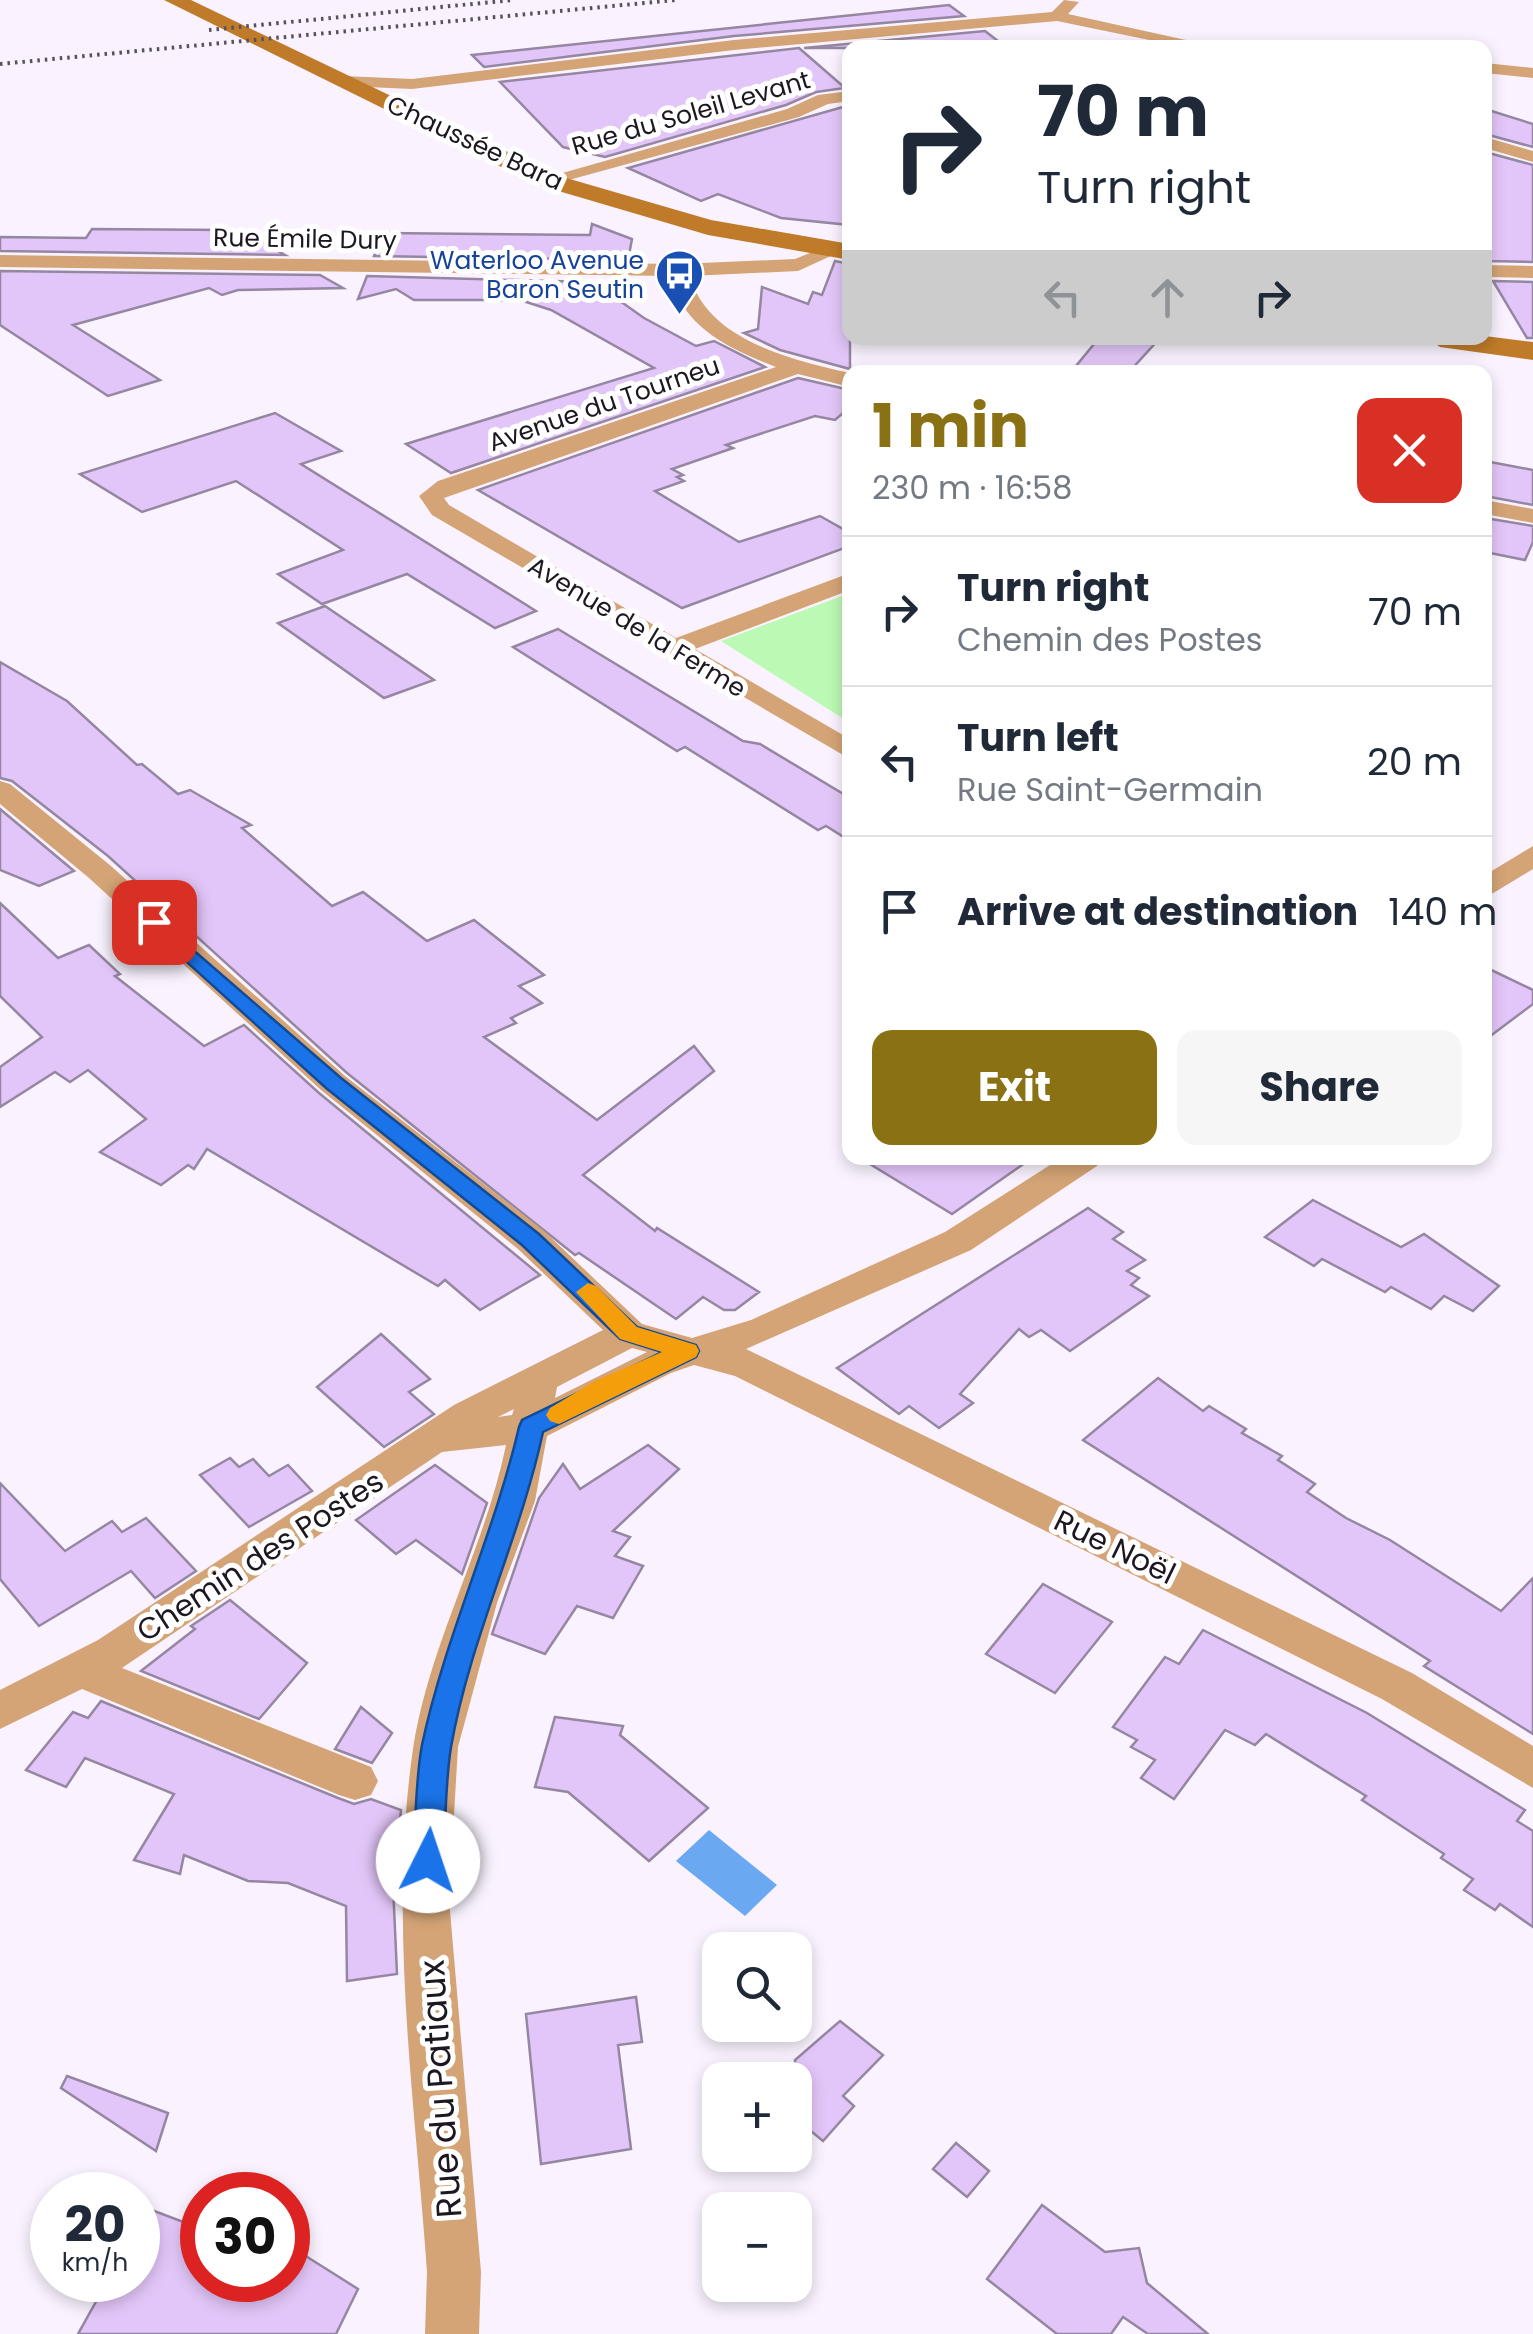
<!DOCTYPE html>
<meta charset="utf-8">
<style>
:root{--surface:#fff;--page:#f6f6f7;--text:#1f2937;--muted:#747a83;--line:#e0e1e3;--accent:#8a7214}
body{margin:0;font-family:Poppins,sans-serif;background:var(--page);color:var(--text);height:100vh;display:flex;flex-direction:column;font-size:38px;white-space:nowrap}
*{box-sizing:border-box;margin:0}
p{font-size:32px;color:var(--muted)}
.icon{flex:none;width:55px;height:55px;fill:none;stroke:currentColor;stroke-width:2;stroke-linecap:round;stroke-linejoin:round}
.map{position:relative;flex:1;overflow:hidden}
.details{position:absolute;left:842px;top:365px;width:650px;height:800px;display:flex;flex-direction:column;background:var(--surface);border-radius:20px;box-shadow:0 5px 15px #0003}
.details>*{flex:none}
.top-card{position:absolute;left:842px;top:40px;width:650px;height:305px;border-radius:20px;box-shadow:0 5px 15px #0003;background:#fff;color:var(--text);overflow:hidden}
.controls{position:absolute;left:702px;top:1932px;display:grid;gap:20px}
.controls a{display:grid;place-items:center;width:110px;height:110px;border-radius:20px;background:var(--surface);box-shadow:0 5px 15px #0003;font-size:50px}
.speed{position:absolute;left:30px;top:2172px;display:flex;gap:20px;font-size:50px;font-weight:700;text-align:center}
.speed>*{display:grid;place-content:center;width:130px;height:130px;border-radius:50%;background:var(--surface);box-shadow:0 5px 15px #0003;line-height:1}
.speed small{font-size:25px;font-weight:400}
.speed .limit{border:15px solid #d22;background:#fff;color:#111}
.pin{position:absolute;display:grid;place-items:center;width:85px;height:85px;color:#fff;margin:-42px;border-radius:20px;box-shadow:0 5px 15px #0006}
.me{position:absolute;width:110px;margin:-55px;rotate:4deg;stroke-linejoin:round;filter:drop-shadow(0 0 8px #0008)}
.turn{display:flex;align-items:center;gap:35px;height:210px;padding:0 30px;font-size:45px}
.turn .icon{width:130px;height:130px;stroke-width:2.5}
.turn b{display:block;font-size:70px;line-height:85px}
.lanes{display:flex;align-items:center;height:95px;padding:0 30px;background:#0003;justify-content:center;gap:50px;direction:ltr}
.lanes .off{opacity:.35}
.round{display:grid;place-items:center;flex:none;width:105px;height:105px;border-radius:20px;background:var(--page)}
.overview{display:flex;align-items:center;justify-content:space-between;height:170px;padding:0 30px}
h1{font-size:60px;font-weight:700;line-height:75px;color:var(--accent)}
.action{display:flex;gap:20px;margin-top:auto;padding:20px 30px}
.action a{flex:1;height:115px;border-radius:20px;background:var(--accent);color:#fff;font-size:40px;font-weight:700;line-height:115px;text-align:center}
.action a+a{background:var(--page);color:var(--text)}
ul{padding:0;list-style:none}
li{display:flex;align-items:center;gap:30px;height:150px;padding:0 30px;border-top:2px solid var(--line)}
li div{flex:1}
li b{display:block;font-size:38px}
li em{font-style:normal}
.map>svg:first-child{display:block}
</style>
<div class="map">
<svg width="1533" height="2334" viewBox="0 0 1533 2334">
<rect width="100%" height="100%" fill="#faf3ff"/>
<path fill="#bcf9b4" d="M 850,593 L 850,723 L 721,641 Z"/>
<path fill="#6aa9f2" d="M 709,1830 L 777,1885 L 745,1916 L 676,1861 Z"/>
<g fill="#e3c6f9" stroke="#9587a1" stroke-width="2.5">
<path d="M 949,5 L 964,16 L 734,36 L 484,67 L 472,55 Z"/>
<path d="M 985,31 L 1007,48 L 804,48 Z"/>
<path d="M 799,48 L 845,88 L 816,92 L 786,105 L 605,157 L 563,147 L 500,82 Z"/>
<path d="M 850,105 L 850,225 L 781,218 L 718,194 L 701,201 L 628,168 Z"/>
<path d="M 1485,109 L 1533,124 L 1533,147 L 1485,134 Z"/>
<path d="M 1485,152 L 1533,165 L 1533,262 L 1485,261 Z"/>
<path d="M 592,224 L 632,239 L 628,260 L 374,256 L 383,233 L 590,235 Z"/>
<path d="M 92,229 L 230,230 L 252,236 L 285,255 L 0,251 L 0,237 L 86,238 Z"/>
<path d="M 835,261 L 850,264 L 850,369 L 780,350 L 744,333 L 758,329 L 762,287 L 808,304 L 813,292 L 822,295 Z"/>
<path d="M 0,271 L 320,275 L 343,288 L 238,290 L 222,295 L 209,288 L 73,325 L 160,380 L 108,396 L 0,325 Z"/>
<path d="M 367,276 L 624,283 L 620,301 L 644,318 L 696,346 L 714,341 L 765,367 L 451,473 L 406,444 L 654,368 L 551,310 L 520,300 L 414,300 L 396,289 L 358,299 Z"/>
<path d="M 1493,281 L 1533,282 L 1533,338 L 1527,338 Z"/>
<path d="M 1099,338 L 1160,338 L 1129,372 L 1071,372 Z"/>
<path d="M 798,378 L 850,390 L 850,407 L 835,420 L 815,416 L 726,445 L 733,448 L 672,469 L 683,475 L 677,477 L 684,481 L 655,491 L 739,542 L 820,516 L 850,533 L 850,546 L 682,608 L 478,490 Z"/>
<path d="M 275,413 L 341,451 L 301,464 L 536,611 L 495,628 L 407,574 L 322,604 L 278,574 L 343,550 L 236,481 L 142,512 L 80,474 Z"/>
<path d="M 1485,461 L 1533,470 L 1533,505 L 1485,496 Z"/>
<path d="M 1485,518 L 1533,526 L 1533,542 L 1525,560 L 1485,552 Z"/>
<path d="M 325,606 L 434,680 L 384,698 L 278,623 Z"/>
<path d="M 558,629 L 743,741 L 760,744 L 850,798 L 850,841 L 826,826 L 818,830 L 685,747 L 677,751 L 513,647 Z"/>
<path d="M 0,662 L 67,701 L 137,765 L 142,764 L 178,794 L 190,790 L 251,825 L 242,828 L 332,906 L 363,892 L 427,941 L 474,920 L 544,975 L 519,986 L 542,1003 L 511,1018 L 516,1023 L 484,1037 L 597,1120 L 694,1046 L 714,1071 L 583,1175 L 655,1231 L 657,1228 L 759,1292 L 735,1310 L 724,1310 L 703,1297 L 676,1319 L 579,1253 L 575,1255 L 347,1073 L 108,856 L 12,781 L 0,778 Z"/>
<path d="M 0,809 L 74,871 L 39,886 L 0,870 Z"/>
<path d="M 0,903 L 58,958 L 89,945 L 120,974 L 115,976 L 204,1046 L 244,1025 L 319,1093 L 540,1275 L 480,1310 L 445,1280 L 438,1286 L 207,1149 L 194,1169 L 188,1165 L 161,1185 L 100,1152 L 146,1119 L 88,1070 L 70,1082 L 55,1072 L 0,1107 L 0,1067 L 42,1037 L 0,996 Z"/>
<path d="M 1485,967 L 1533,990 L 1533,1004 L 1485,1040 Z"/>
<path d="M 860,1158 L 1032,1158 L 952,1214 Z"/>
<path d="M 1313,1200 L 1401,1247 L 1424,1234 L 1499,1286 L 1473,1311 L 1444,1296 L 1431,1309 L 1391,1287 L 1385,1292 L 1322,1259 L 1314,1266 L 1265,1237 Z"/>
<path d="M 1088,1208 L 1123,1232 L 1113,1239 L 1145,1260 L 1127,1271 L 1139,1278 L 1131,1285 L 1149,1296 L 1070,1351 L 1041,1330 L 1029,1337 L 1019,1329 L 960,1394 L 973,1403 L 939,1428 L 909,1406 L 899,1414 L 837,1368 Z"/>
<path d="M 381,1334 L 430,1379 L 409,1392 L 434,1414 L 384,1447 L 317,1387 Z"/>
<path d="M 1158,1378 L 1203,1411 L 1209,1406 L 1246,1429 L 1242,1433 L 1282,1456 L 1278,1460 L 1315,1484 L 1307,1492 L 1346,1518 L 1390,1540 L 1501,1611 L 1533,1578 L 1533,1734 L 1424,1666 L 1430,1661 L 1083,1440 Z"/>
<path d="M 648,1445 L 679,1469 L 613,1531 L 630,1537 L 615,1556 L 643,1566 L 613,1618 L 577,1606 L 545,1654 L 492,1634 L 539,1498 L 563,1464 L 580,1489 Z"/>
<path d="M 230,1458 L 239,1467 L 253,1459 L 269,1476 L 288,1465 L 312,1491 L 249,1527 L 200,1475 Z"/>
<path d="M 435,1465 L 487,1503 L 462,1574 L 416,1540 L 396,1554 L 356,1520 Z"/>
<path d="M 0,1483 L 65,1551 L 112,1521 L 122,1532 L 146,1518 L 196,1571 L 155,1598 L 131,1571 L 39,1626 L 0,1579 Z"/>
<path d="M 1043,1584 L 1112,1622 L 1055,1693 L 986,1654 Z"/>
<path d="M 230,1600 L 307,1663 L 259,1719 L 141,1671 L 195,1629 L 191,1626 Z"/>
<path d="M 1203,1630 L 1367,1713 L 1525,1810 L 1517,1821 L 1533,1831 L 1533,1927 L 1500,1904 L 1495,1910 L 1464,1890 L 1473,1879 L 1441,1858 L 1444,1854 L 1362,1800 L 1366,1796 L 1266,1734 L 1255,1745 L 1225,1730 L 1174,1799 L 1141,1778 L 1155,1760 L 1131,1747 L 1137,1740 L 1113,1727 L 1165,1657 L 1179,1664 Z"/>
<path d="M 101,1701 L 338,1798 L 354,1804 L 371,1799 L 401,1810 L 393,1885 L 397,1974 L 347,1981 L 346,1906 L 288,1883 L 248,1881 L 184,1855 L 180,1874 L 134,1860 L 174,1794 L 85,1758 L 66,1787 L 26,1770 L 73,1712 L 88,1718 Z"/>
<path d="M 361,1707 L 392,1733 L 372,1763 L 335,1749 Z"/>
<path d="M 555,1717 L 623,1726 L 620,1735 L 708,1808 L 649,1861 L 568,1792 L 535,1787 Z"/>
<path d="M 636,1997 L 642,2042 L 618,2045 L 631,2149 L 541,2164 L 526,2014 Z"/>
<path d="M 840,2021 L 883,2055 L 843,2096 L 854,2106 L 823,2141 L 795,2118 L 795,2060 Z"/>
<path d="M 67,2076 L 168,2113 L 156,2151 L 61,2088 Z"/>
<path d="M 956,2143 L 989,2171 L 967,2197 L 933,2169 Z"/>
<path d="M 1042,2205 L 1105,2252 L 1139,2248 L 1147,2283 L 1208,2334 L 1148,2334 L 1123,2317 L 1111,2334 L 1057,2334 L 987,2279 Z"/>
<path d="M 149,2209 L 202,2229 L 202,2280 L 288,2280 L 301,2253 L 358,2289 L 336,2334 L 78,2334 L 108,2280 L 138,2280 L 138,2229 Z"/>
</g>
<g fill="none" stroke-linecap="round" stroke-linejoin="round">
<g fill="#d4a476" fill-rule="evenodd">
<path d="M 1064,0 L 1079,2 L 1068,14 L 1222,48 L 1188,48 L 1057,21 L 734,50 L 412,89 L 344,86 L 336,81 L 344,76 L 412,79 L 734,40 L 1052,12 Z"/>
<path d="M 1485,63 L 1533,68 L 1533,78 L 1485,73 Z"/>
<path d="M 850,91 L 850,101 L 828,104 L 799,117 L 547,186 L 538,180 L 787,109 L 818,95 Z"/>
<path d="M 1485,137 L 1533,151 L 1533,162 L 1485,148 Z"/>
<path d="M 827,246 L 844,250 L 798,271 L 690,276 C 707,340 792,360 850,373 L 850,387 L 798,374 L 444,498 L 449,505 L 676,638 L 850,573 L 850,590 L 695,649 L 850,739 L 850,759 L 432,515 L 419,496 L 438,481 L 776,367 C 730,349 683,328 670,276 L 0,267 L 0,255 L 678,264 L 795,259 Z"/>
<path d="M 1485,265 L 1533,266 L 1533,278 L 1485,277 Z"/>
<path d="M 1485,500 L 1533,509 L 1533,523 L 1485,514 Z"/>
<path d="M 0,781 L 10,784 L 111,866 L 345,1076 L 544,1231 L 642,1324 L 692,1338 L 751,1320 L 945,1232 L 1061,1158 L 1102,1158 L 1097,1166 L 971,1250 L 746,1349 L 1412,1673 L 1533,1746 L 1533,1788 L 1382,1699 L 735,1376 L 694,1365 L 671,1373 L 547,1436 L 535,1501 L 497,1603 L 458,1747 L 449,1899 L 481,2272 L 479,2334 L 425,2334 L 427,2272 C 415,2100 388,1921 413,1749 C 429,1644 485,1548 506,1445 L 442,1452 L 122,1668 L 371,1767 L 378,1781 L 371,1795 L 355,1800 L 339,1795 L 82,1689 L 0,1729 L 0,1690 L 98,1640 L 454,1405 L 603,1330 L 518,1249 L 321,1090 L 89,878 L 0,804 ZM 632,1348 L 647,1352 L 555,1398 L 557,1387 ZM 514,1409 L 512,1415 L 498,1417 Z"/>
<path d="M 1533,846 L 1533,869 L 1485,898 L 1485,875 Z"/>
</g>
<g fill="#bf7b29" fill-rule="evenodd">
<path d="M 164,0 L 191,0 L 556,175 L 711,220 L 850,244 L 850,260 L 708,235 L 538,185 Z"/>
<path d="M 1485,336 L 1533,342 L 1533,360 L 1440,347 L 1426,338 Z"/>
</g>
<g stroke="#57515c" stroke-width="4" stroke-dasharray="2.5 5" stroke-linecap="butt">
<path d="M 209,30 L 512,0"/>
<path d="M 0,64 L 676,0"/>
</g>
</g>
<path fill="#1a73e8" stroke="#114b97" stroke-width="2.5" d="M 154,916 L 341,1078 L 539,1234 L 637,1327 L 696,1345 L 699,1351 L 696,1357 L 543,1432 C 520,1539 470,1638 451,1747 C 445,1784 446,1824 443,1861 L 439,1870 L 428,1874 L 417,1870 L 413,1861 C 416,1823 415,1782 422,1745 C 445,1636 494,1535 519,1427 L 522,1420 L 662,1352 L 620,1339 L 522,1245 L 326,1088 L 147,926 L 144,922 Z"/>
<path fill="#f59e0b" d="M 588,1283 L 596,1286 L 637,1327 L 696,1345 L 699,1351 L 696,1357 L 559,1424 L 550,1421 L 546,1415 L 550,1408 L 595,1381 L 662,1352 L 620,1339 L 576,1292 Z"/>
<defs>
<symbol id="bus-pin" viewBox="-11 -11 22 30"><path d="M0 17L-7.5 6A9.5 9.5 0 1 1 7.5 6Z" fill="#1a4fb4" stroke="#fff"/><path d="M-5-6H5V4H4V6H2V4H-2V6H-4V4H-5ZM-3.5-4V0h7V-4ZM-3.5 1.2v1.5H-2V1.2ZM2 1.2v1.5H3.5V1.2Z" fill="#fff"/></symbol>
</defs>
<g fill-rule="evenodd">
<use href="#bus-pin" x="652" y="246" width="55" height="75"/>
</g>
<g text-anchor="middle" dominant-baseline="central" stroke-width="10" stroke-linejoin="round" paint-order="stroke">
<g font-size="25" fill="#1c1721" stroke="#fff">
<text transform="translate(691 113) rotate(-16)">Rue du Soleil Levant</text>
<text transform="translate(475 143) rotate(25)">Chaussée Bara</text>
<text transform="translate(305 239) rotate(1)">Rue Émile Dury</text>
<text transform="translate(604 404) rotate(-19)">Avenue du Tourneu</text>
<text transform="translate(637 627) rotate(31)">Avenue de la Ferme</text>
</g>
<g font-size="25" fill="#164399" stroke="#fff" text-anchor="end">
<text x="644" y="260">Waterloo Avenue<tspan x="644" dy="29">Baron Seutin</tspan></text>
</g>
<g font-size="30" fill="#1c1721" stroke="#fff">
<text transform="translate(1115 1547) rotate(26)">Rue Noël</text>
<text transform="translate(260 1556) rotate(-33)">Chemin des Postes</text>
</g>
<g font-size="35" fill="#1c1721" stroke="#fff">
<text transform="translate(440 2089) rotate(-94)">Rue du Patiaux</text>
</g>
</g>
</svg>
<div class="controls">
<a><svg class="icon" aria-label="search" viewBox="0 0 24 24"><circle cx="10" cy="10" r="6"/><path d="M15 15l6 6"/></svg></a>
<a>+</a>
<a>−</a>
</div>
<div class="speed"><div>20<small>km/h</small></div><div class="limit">30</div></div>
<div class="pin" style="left:154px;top:922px;background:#d93025"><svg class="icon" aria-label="arrive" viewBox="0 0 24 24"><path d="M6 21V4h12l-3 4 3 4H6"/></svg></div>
<svg class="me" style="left:428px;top:1861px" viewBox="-20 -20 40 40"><circle r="19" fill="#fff"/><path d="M0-13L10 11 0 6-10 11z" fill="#1a73e8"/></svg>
<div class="top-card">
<div class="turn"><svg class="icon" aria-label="right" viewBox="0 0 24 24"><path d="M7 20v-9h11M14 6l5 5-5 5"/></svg><div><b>70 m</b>Turn right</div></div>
<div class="lanes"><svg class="icon off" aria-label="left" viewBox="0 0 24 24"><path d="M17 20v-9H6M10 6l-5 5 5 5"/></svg><svg class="icon off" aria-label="ahead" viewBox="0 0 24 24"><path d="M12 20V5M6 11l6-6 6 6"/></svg><svg class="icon" aria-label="right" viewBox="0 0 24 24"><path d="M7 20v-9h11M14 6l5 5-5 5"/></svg></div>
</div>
<section class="details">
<div class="overview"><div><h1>1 min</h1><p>230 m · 16:58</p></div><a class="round" style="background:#d93025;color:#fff"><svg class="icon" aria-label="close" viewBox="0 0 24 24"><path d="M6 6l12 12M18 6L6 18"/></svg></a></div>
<ul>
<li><svg class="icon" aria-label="right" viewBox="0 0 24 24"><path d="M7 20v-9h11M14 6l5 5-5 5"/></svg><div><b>Turn right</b><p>Chemin des Postes</p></div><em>70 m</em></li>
<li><svg class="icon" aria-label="left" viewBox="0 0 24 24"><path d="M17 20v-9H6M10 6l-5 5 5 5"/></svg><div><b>Turn left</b><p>Rue Saint-Germain</p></div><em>20 m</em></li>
<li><svg class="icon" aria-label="arrive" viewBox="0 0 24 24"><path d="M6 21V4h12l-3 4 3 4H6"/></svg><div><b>Arrive at destination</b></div><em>140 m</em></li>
</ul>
<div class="action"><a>Exit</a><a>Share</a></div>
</section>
</div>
